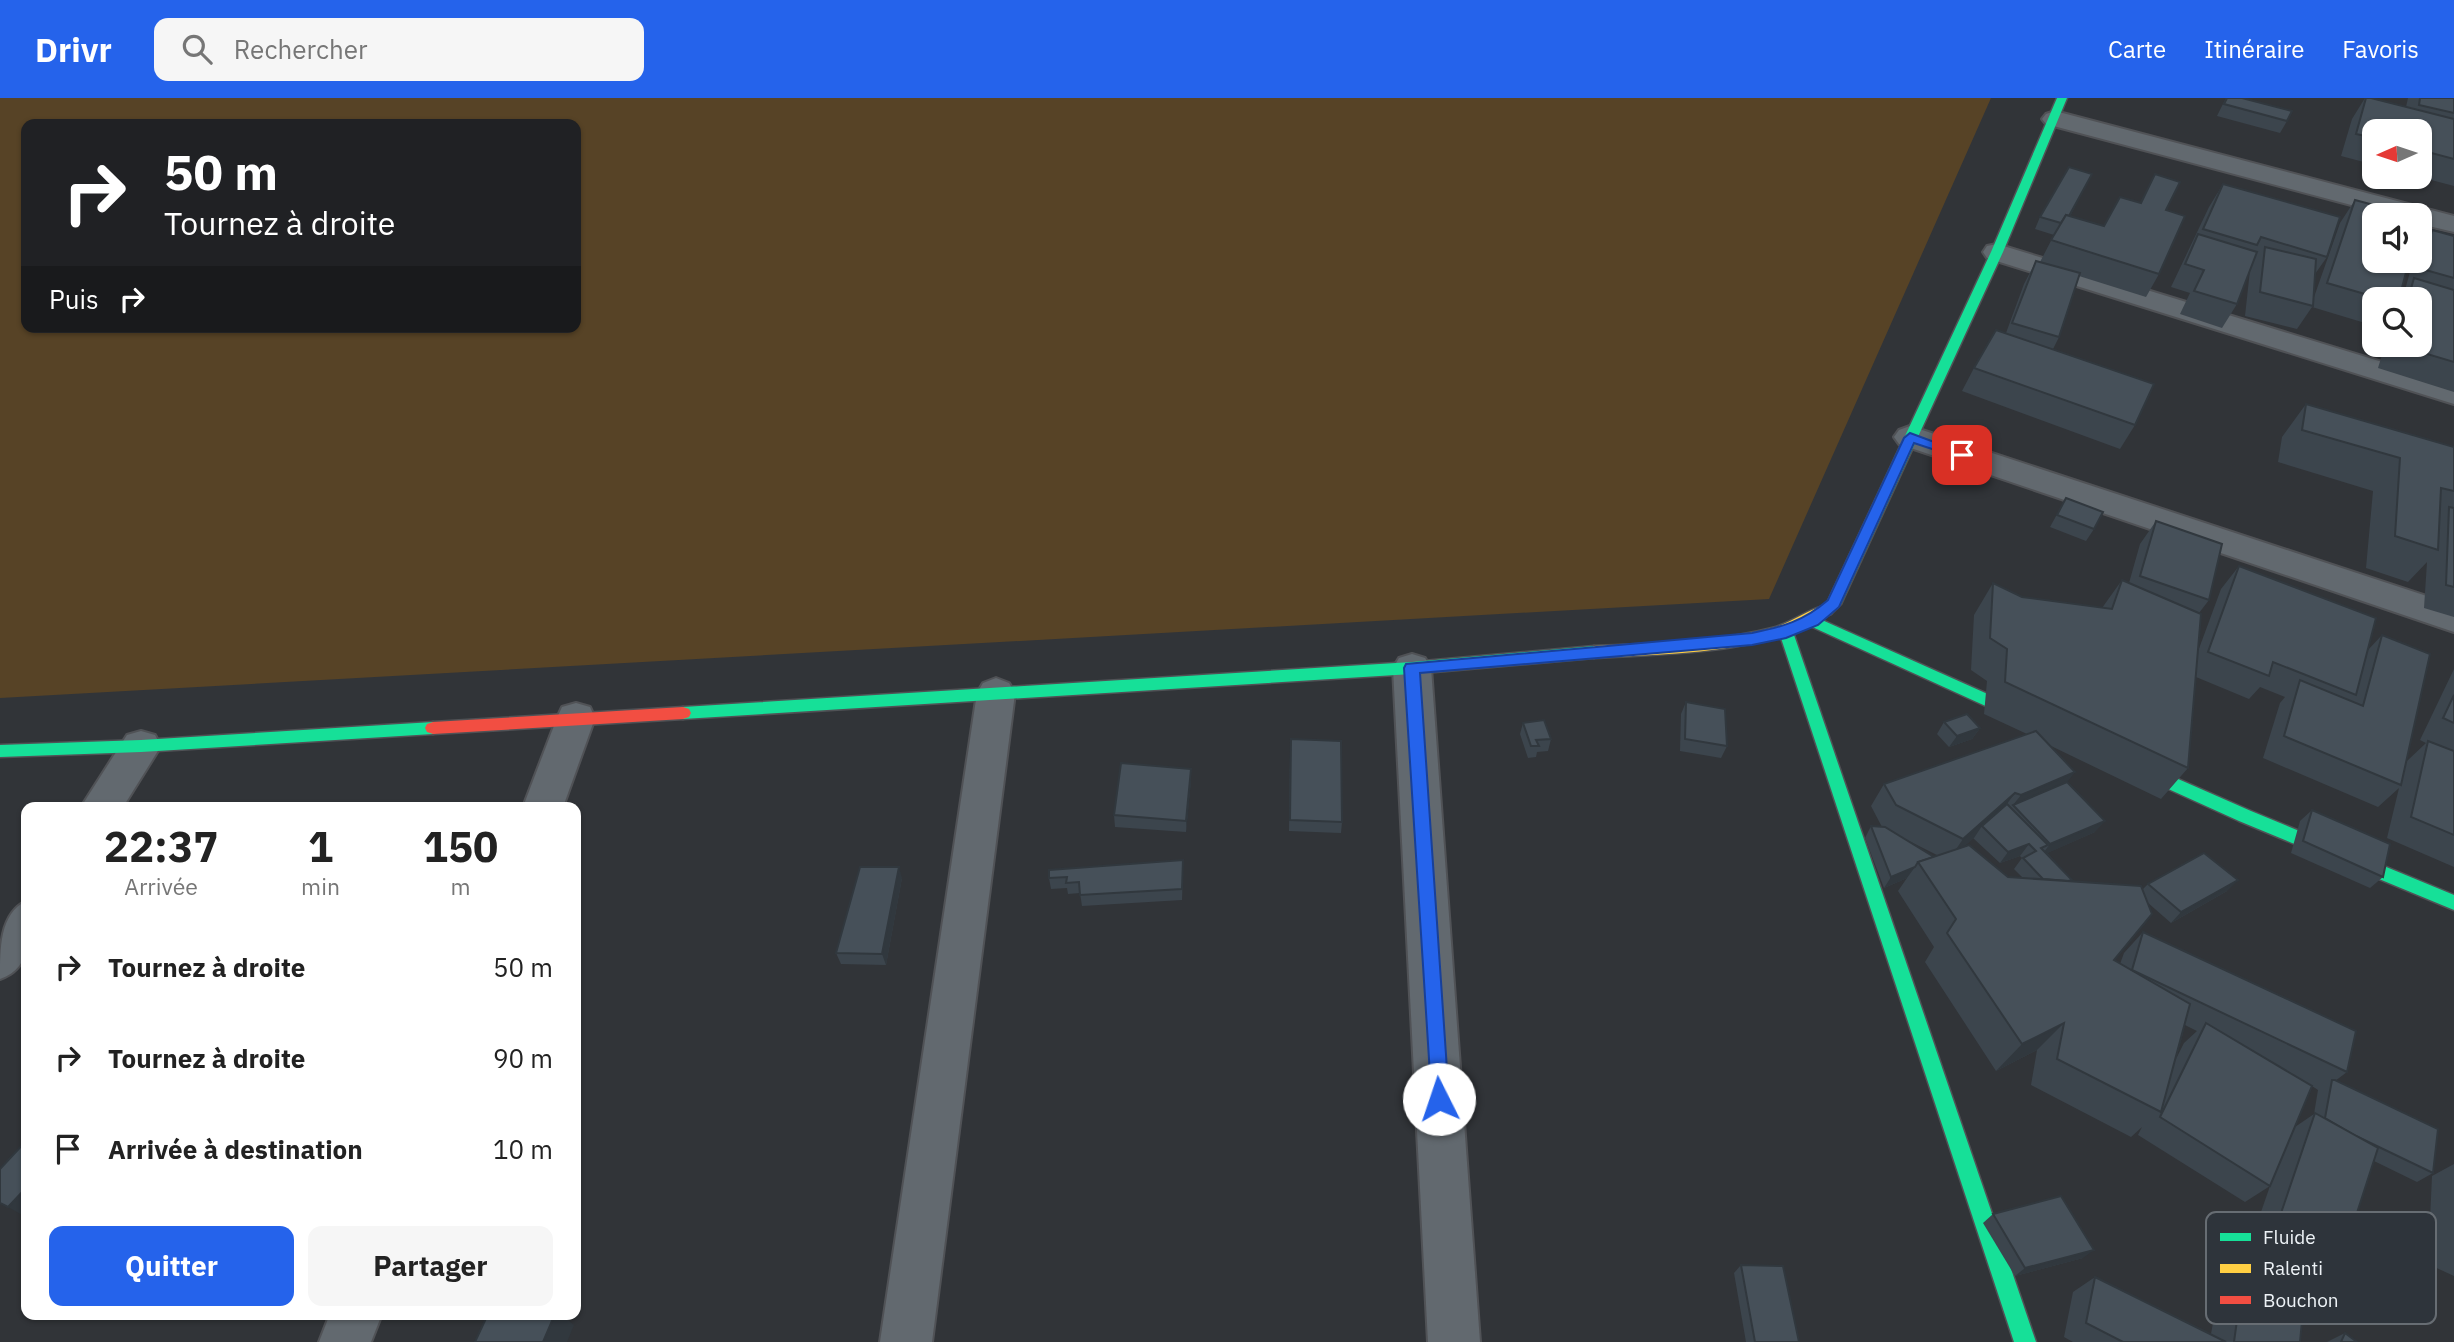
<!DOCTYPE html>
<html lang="fr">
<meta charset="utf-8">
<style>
:root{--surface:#fff;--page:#f6f6f6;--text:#222;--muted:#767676;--accent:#2563eb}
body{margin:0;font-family:"IBM Plex Sans",sans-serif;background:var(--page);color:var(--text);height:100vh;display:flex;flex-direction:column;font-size:26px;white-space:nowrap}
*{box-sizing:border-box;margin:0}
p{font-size:23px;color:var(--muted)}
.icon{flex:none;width:38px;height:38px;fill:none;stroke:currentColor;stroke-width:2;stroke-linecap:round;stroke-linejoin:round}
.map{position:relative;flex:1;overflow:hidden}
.details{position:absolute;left:21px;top:704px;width:560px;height:518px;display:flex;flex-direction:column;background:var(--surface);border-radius:14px;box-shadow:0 2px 5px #0004}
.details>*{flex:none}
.banner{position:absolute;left:21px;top:21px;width:560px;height:214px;border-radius:14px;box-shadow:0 2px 5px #0004;background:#202124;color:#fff;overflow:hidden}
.needle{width:46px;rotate:267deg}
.tools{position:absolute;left:2362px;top:21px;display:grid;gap:14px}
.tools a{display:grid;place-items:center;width:70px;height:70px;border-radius:14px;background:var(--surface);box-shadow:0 2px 5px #0004;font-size:35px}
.pin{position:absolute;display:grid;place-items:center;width:60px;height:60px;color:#fff;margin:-30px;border-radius:14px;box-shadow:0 4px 10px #0006}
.me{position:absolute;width:77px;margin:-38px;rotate:356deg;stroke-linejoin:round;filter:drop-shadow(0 0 5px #0008)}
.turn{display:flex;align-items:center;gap:24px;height:147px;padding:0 28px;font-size:32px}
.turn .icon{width:91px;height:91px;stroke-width:2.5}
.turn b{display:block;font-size:49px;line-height:60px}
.then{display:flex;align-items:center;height:66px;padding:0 28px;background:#0003;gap:14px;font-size:26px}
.eta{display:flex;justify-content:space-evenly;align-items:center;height:119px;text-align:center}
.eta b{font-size:42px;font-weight:700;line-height:49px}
.button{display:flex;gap:14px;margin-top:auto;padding:14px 28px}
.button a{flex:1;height:80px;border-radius:14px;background:var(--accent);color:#fff;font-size:28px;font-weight:700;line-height:80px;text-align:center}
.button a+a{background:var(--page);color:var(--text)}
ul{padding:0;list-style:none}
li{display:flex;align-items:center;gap:21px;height:91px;padding:0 28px}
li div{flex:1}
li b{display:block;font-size:26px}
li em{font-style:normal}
header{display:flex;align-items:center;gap:42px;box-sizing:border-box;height:98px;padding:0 35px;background:var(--accent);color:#fff}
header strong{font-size:33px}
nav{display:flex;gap:38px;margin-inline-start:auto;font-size:24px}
.search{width:490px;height:63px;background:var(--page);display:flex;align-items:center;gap:18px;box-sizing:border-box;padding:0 24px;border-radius:14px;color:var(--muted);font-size:26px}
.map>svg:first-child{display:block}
</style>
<header>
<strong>Drivr</strong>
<div class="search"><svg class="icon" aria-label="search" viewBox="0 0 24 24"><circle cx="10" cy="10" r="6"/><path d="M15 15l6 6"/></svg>Rechercher</div>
<nav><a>Carte</a><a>Itinéraire</a><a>Favoris</a></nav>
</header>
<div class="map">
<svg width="2454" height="1244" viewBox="0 0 2454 1244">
<rect width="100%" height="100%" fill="#313438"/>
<path fill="#574326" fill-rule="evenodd" d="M 0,0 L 1991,0 L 1769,501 L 0,600 ZM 26,26 L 576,26 L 576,229 L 26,229 Z"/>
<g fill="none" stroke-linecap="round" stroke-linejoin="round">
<defs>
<g id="street">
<path d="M 2055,13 L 2454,118 L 2454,134 L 2420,126 L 2420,117 L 2389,117 L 2046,26 L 2042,21 L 2046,16 Z"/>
<path d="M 1997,146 L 2454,286 L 2454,306 L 1987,160 L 1983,154 L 1987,148 Z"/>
<path d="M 1910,328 L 2454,507 L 2454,534 L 1899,346 L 1894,339 L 1899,332 Z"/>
<path d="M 1412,556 L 1425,560 L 1431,570 L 1480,1244 L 1428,1244 L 1393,570 L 1399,560 Z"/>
<path d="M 996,580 L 1009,585 L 1015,595 L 932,1244 L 880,1244 L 977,595 L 983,585 Z"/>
<path d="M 576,605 L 590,609 L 595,620 L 563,709 L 523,709 L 557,620 L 562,609 Z"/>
<path d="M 141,633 L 155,637 L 161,648 L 123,709 L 81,709 L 127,637 Z"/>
<path d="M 26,803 C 27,835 35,869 0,881 C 0,849 0,816 26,803 Z"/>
<path d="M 330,1216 L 382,1216 L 371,1244 L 319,1244 Z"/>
</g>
<g id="fast">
<path d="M 2057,0 L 2067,0 L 2003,154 L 1841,506 L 1831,516 L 1821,516 L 1819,512 L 1828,503 L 1991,154 Z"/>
<path d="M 1813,518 L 2037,618 L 2039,622 L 2037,626 L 2025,626 L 1808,527 L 1806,523 Z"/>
<path d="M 1786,528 L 1793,534 L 2036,1244 L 2014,1244 L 1779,534 Z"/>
<path d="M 1594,548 L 1602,554 L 1594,560 L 1412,576 L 683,621 L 677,619 L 675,615 L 677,611 L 683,609 L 1412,564 Z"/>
<path d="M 433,624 L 439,626 L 441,630 L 439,634 L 433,636 L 141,654 L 0,659 L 0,647 L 141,642 Z"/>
<path d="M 2128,659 L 2251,713 L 2454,797 L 2454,812 L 2239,723 L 2122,670 L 2120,665 L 2122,660 Z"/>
</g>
<path id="slow" d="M 1826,507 L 1831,508 L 1833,512 L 1831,516 C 1759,557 1675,555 1594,560 L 1586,554 L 1594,548 C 1653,545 1714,545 1772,530 C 1791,525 1807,512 1826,507 Z"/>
<path id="jam" d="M 683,609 L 689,611 L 691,615 L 689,619 L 683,621 L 433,636 L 427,634 L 425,630 L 427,626 L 433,624 Z"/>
</defs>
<use href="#street" stroke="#505256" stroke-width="4"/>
<use href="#fast" stroke="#505256" stroke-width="3"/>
<use href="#slow" stroke="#505256" stroke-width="3"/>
<use href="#jam" stroke="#505256" stroke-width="3"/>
<use href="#street" fill="#62696f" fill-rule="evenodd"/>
<use href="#fast" fill="#16e098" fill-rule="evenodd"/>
<use href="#slow" fill="#ffcf43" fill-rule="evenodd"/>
<use href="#jam" fill="#f24e42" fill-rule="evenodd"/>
</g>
<g fill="#3c454d" fill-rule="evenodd">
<path d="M 2226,0 L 2287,23 L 2280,35 L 2217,18 Z"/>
<path d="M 2365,0 L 2406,9 L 2408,0 L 2454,0 L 2454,88 L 2420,79 L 2420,33 L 2375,33 L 2375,67 L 2341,58 L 2352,21 Z"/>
<path d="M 2092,76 L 2070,118 L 2104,128 L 2140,105 L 2155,76 L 2166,112 L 2159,176 L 2146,199 L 2079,178 L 2059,239 L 2053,251 L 2135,327 L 2120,351 L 1962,293 L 1974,270 L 2006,235 L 2024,186 L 2036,163 L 2040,164 L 2054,137 L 2035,131 L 2040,119 Z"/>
<path d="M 2223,86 L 2327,159 L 2315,176 L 2313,202 L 2340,125 L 2355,102 L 2399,200 L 2405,192 L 2413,163 L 2420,163 L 2420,148 L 2432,132 L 2454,138 L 2454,294 L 2378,270 L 2385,247 L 2420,247 L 2420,201 L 2375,201 L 2375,228 L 2312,209 L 2297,231 L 2245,218 L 2250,172 L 2237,206 L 2222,230 L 2180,216 L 2190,195 L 2171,189 L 2209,109 Z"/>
<path d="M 2306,306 L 2454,349 L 2454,519 L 2424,510 L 2427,464 L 2408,484 L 2366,470 L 2373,393 L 2278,364 L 2282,339 Z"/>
<path d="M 2066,400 L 2094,431 L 2086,443 L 2050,429 Z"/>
<path d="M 2156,423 L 2209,502 L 2199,515 L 2197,556 L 2221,491 L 2239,468 L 2368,552 L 2382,537 L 2407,663 L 2426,645 L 2420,642 L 2454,571 L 2454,769 L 2387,740 L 2399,690 L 2378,709 L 2263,660 L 2280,605 L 2285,599 L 2260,589 L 2249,601 L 2196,579 L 2188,670 L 2161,701 L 2049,647 L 2067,684 L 2095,734 L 2047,755 L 2072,782 L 2071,783 L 2142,792 L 2148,786 L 2227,793 L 2171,825 L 2147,804 L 2114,862 L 2120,866 L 2124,855 L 2143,834 L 2347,974 L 2335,983 L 2433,1075 L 2417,1084 L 2374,1063 L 2343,1158 L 2315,1174 L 2253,1137 L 2270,1088 L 2245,1104 L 2138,1037 L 2142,1029 L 2131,1039 L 2031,987 L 2037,952 L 1996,973 L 1925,864 L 1934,849 L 1898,793 L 1907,780 L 1884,790 L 1865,740 L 1871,728 L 1882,729 L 1871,708 L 1884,686 L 2027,636 L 1984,616 L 1987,583 L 1971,572 L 1974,517 L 1993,485 L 2022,499 L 2102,510 L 2122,482 L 2129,485 L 2140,446 ZM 1973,740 L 2000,765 L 2020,758 L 2022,760 L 2014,771 L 2023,780 L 2008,779 L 1964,748 ZM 1905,741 L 1937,757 L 1934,759 ZM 2185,927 L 2197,933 L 2184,945 L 2176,961 ZM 2312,988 L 2318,992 L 2314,1016 L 2295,1029 Z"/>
<path d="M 1686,604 L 1727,648 L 1721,660 L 1680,653 L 1681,616 Z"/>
<path d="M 1944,624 L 1980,630 L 1972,641 L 1949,649 L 1937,636 Z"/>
<path d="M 1523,625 L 1551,641 L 1548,653 L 1537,654 L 1536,659 L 1528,660 L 1520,636 Z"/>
<path d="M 1290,653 L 1342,724 L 1341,735 L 1289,733 Z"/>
<path d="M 1191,682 L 1186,734 L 1115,729 L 1114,717 Z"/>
<path d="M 2312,712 L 2383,779 L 2370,790 L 2291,755 L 2300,723 Z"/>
<path d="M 1183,773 L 1182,802 L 1082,808 L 1080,795 L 1068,796 L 1067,790 L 1051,791 L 1049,780 Z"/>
<path d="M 902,780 L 886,867 L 841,866 L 836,855 Z"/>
<path d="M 2454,1066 L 2454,1178 L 2428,1166 L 2432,1078 Z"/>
<path d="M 1993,1116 L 2083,1160 L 2015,1178 L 1983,1125 Z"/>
<path d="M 1741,1167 L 1799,1244 L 1746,1244 L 1734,1175 Z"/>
<path d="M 2095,1179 L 2211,1236 L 2216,1208 L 2241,1193 L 2300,1244 L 2073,1244 L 2064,1239 L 2073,1194 Z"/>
<path d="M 2345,1235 L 2357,1244 L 2327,1244 Z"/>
</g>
<g fill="#31383e">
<path d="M 1980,630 L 1972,641 L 1949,649 L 1957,638 Z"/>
<path d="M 1191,671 L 1191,682 L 1186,734 L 1186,723 Z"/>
<path d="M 2075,674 L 2058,696 L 2013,707 L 2021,697 Z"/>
<path d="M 2015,695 L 1999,717 L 1982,728 L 1974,740 L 1948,763 L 1963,741 Z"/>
<path d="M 2105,723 L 2095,734 L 2041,758 L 2050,746 Z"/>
<path d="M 2029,746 L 2020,758 L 2000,765 L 2008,754 Z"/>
<path d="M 899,769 L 902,780 L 886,867 L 882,856 Z"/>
<path d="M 1915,769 L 1907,780 L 1884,790 L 1891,779 Z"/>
<path d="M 2238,782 L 2227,793 L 2171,825 L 2181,814 Z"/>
<path d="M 2064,925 L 2037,952 L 1996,973 L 2022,946 Z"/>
<path d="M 26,1090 L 26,1115 L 24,1118 L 8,1109 Z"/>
<path d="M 2094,1152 L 2083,1160 L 2015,1178 L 2025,1170 Z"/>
<path d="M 555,1216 L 561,1216 L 574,1227 L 567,1244 L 543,1244 Z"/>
</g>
<g fill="#465059" stroke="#31383e" stroke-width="2">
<path d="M 2227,0 L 2242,0 L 2292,13 L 2287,23 L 2224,6 Z"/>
<path d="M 2366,0 L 2371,0 L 2454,21 L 2454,61 L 2420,52 L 2420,33 L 2375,33 L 2375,40 L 2356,36 Z"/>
<path d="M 2420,0 L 2454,0 L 2454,15 L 2419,7 Z"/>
<path d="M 2069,69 L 2092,76 L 2069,118 L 2066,117 L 2061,125 L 2040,119 Z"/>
<path d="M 2155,76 L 2180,84 L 2166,112 L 2185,118 L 2159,176 L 2051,142 L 2066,117 L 2104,128 L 2120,99 L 2141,105 Z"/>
<path d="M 2223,86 L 2340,119 L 2327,159 L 2261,139 L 2257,147 L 2203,131 Z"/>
<path d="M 2355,102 L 2411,117 L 2375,117 L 2375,163 L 2409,163 L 2399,201 L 2382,201 L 2327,185 Z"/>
<path d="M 2432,132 L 2454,138 L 2454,180 L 2422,171 Z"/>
<path d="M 2198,136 L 2257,154 L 2237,206 L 2194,193 L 2204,172 L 2185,166 Z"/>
<path d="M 2265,149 L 2316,161 L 2313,208 L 2260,194 Z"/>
<path d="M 2036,163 L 2080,175 L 2059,239 L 2012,225 Z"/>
<path d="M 2414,180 L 2454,192 L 2454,264 L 2397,247 L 2420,247 L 2420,201 L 2408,201 Z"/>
<path d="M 1996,232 L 2154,286 L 2135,327 L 1974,270 Z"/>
<path d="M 2306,306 L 2454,349 L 2454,393 L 2441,390 L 2438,452 L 2395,438 L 2400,360 L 2302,332 Z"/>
<path d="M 2066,400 L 2103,414 L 2094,431 L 2057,417 Z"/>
<path d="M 2449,409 L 2454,410 L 2454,489 L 2446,487 Z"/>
<path d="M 2156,423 L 2222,446 L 2209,502 L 2140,478 Z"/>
<path d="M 2239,468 L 2376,520 L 2356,597 L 2273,564 L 2269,578 L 2208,554 Z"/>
<path d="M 2122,482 L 2201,516 L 2188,670 L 2005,584 L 2007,551 L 1990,540 L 1993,485 L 2022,499 L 2112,511 Z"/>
<path d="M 2382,537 L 2430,556 L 2401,687 L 2284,638 L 2300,582 L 2363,608 Z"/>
<path d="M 2454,597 L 2454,625 L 2443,620 Z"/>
<path d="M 1686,604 L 1725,611 L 1727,648 L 1685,641 Z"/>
<path d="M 1967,616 L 1980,630 L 1957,638 L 1944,624 Z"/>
<path d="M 1544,622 L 1551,641 L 1536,642 L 1539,648 L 1531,648 L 1523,625 Z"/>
<path d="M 2036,633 L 2075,674 L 2021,697 L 2015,695 L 1963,741 L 1896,707 L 1884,686 Z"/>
<path d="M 1291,641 L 1341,643 L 1342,724 L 1290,722 Z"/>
<path d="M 2428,643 L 2454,653 L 2454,737 L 2411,719 Z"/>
<path d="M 1121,665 L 1191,671 L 1186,723 L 1114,717 Z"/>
<path d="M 2067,684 L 2105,723 L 2050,746 L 2013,707 Z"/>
<path d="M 2007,706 L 2048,747 L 2041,750 L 2072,782 L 2068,783 L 2043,781 L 2023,760 L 2036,753 L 2029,746 L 2008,754 L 1982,728 Z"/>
<path d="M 2312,712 L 2390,746 L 2383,779 L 2303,743 Z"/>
<path d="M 1871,728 L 1885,729 L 1934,759 L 1918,764 L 1915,769 L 1891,779 Z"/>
<path d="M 1969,747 L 2008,779 L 2141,788 L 2152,816 L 2114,862 L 2190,906 L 2161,1014 L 2057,961 L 2064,925 L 2022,946 L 1947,835 L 1956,821 L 1918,764 Z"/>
<path d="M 2204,755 L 2238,782 L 2181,814 L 2148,786 Z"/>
<path d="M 1183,762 L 1182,791 L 1080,797 L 1079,784 L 1066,785 L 1067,779 L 1049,780 L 1049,772 Z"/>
<path d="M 860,769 L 899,769 L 882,856 L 836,855 Z"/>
<path d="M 2143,834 L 2356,933 L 2347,974 L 2132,872 Z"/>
<path d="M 2206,925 L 2312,988 L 2270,1088 L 2160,1019 Z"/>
<path d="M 2332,982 L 2335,982 L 2438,1031 L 2433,1075 L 2356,1038 L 2325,1020 Z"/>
<path d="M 2315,1015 L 2378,1050 L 2343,1158 L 2279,1121 Z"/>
<path d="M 26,1043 L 26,1090 L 8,1109 L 0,1105 L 0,1071 Z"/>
<path d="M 2061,1098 L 2094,1152 L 2025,1170 L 1993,1116 Z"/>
<path d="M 1741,1167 L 1783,1168 L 1799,1244 L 1755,1244 Z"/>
<path d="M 2095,1179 L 2226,1244 L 2123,1244 L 2086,1225 Z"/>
<path d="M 2241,1193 L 2302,1223 L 2300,1244 L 2234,1244 Z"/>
<path d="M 488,1216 L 555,1216 L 543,1244 L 475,1244 Z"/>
<path d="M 2345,1235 L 2357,1244 L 2341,1244 Z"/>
</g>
<path fill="#2563eb" stroke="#184099" stroke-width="2" d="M 1910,335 L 1969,357 L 1962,361 L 1914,345 L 1839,509 L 1818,527 L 1786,540 L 1752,547 L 1420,575 L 1449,1001 L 1446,1008 L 1439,1011 L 1432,1008 L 1404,570 L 1406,566 L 1752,535 C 1782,529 1804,523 1828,502 L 1904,340 Z"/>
<rect x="2206" y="1114" width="230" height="112" rx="10" fill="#2e343b" stroke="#676d73" stroke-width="2"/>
<rect x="2220" y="1135" width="31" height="8" fill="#16e098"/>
<rect x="2220" y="1166" width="31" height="9" fill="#ffcf43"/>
<rect x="2220" y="1198" width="31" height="8" fill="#f24e42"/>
<g font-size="19" fill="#edf2f6">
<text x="2263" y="1146">Fluide</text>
<text x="2263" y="1177">Ralenti</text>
<text x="2263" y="1209">Bouchon</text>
</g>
</svg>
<div class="tools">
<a><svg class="needle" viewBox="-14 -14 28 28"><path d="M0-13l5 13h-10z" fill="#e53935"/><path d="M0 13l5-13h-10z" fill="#767676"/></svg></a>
<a><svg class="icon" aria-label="sound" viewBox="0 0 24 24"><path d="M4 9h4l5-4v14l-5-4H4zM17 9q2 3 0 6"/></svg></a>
<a><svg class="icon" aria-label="search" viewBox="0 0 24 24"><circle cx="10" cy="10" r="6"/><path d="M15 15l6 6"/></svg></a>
</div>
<div class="pin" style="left:1962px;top:357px;background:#d93025"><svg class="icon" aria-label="arrive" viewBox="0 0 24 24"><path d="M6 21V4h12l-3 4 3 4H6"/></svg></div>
<svg class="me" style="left:1439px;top:1001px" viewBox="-20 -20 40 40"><circle r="19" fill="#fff"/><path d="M0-13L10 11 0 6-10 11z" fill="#2563eb"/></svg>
<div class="banner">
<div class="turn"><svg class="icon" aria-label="right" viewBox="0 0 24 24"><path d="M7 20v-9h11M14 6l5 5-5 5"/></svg><div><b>50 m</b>Tournez à droite</div></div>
<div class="then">Puis<svg class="icon" aria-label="right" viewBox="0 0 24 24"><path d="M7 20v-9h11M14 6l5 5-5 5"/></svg></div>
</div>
<section class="details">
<div class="eta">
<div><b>22:37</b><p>Arrivée</p></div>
<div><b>1</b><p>min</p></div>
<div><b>150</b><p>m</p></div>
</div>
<ul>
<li><svg class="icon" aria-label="right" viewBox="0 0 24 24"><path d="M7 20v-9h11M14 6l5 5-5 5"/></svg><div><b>Tournez à droite</b></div><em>50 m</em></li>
<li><svg class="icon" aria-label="right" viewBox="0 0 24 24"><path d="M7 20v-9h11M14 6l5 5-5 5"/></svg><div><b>Tournez à droite</b></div><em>90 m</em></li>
<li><svg class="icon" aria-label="arrive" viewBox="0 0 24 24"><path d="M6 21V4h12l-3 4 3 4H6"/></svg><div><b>Arrivée à destination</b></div><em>10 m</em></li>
</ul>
<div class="button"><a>Quitter</a><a>Partager</a></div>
</section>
</div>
